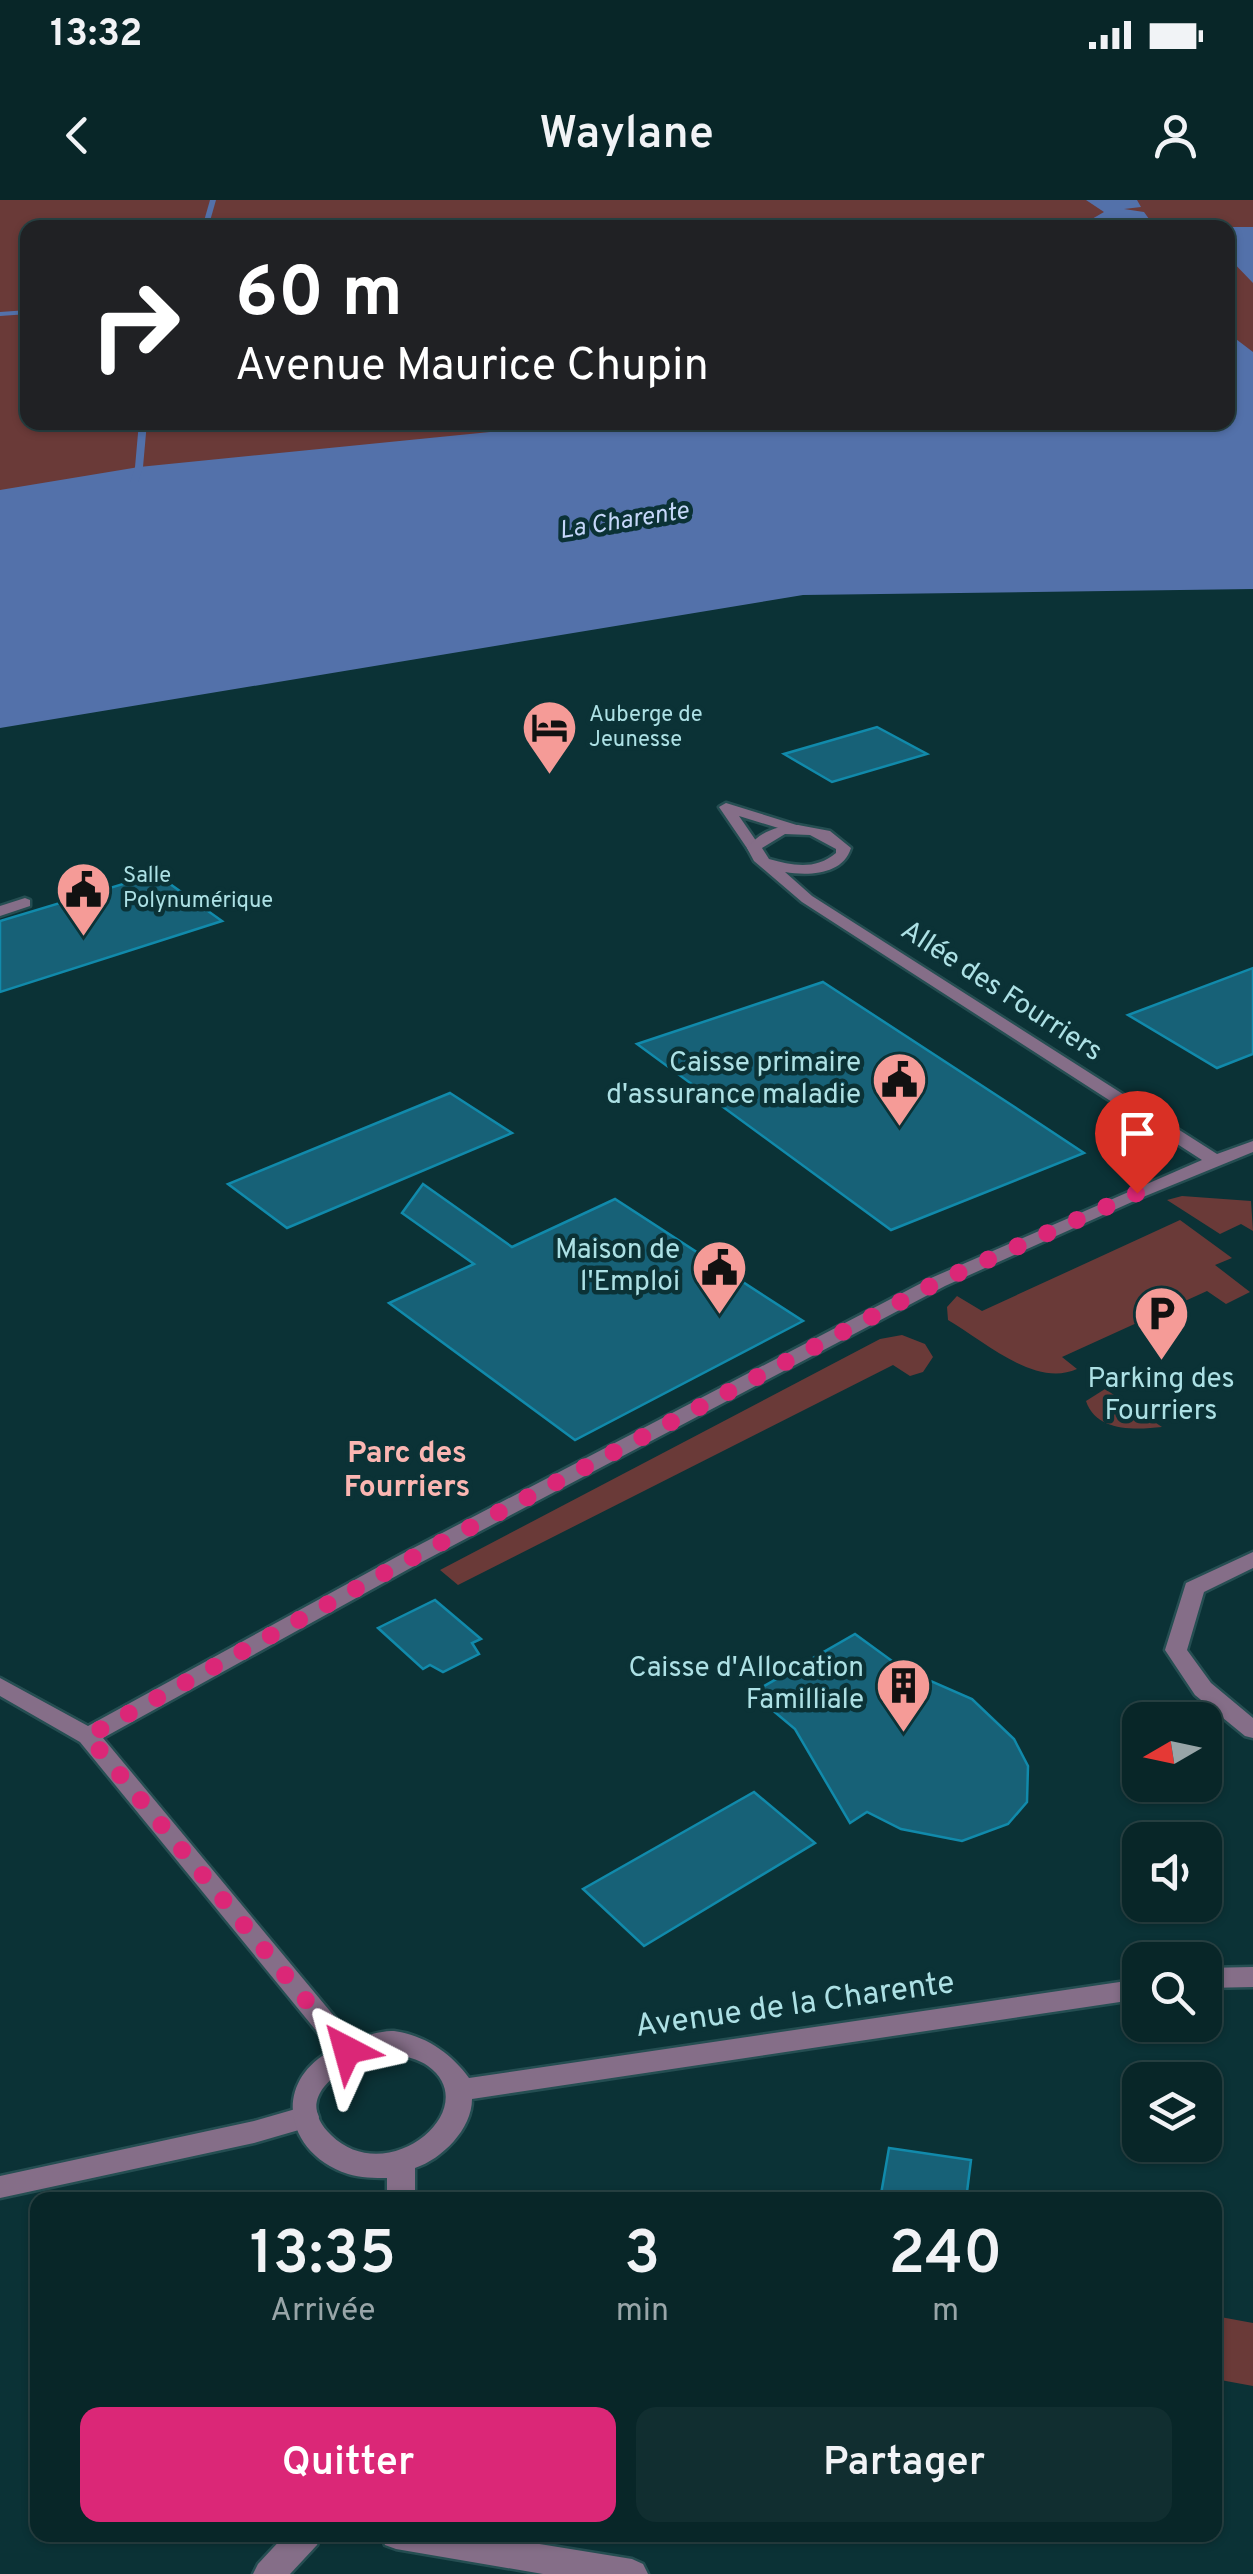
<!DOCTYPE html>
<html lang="fr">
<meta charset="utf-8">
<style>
:root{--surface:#082628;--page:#112e30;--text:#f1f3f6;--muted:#98a5a8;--line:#294345;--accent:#db2777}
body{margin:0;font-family:Overpass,sans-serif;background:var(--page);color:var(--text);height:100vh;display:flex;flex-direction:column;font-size:38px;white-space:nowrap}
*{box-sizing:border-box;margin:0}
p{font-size:32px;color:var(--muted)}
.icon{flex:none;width:55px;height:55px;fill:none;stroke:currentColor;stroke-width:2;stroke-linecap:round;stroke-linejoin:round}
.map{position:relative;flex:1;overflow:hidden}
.drawer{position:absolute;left:30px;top:1992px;width:1192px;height:350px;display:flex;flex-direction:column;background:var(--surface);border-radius:20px;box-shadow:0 2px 8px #0004,0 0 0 2px var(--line)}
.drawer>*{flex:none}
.hud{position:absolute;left:20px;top:20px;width:1215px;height:210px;border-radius:20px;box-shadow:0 2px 8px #0004,0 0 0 2px var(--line);background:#202124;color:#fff;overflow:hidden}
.needle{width:65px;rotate:261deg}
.fabs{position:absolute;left:1122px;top:1502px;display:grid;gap:20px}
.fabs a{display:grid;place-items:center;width:100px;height:100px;border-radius:20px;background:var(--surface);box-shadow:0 2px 8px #0004,0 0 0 2px var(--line);font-size:50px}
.pin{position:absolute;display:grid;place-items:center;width:85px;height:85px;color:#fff;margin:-102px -42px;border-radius:50% 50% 50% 0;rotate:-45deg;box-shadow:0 0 10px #0007}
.pin .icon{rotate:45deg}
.me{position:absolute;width:110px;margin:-55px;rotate:321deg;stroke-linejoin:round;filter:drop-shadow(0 0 8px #0008)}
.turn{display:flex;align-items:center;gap:35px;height:210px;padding:0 50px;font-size:45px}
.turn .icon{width:130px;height:130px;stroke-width:2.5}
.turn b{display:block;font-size:70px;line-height:85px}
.eta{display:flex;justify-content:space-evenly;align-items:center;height:170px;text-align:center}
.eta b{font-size:60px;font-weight:600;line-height:70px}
.button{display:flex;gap:20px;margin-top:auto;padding:20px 50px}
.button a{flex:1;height:115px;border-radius:20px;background:var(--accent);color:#fff;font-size:40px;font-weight:600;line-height:115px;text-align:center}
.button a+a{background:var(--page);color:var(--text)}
.status{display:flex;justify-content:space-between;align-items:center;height:70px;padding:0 50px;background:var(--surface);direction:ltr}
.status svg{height:28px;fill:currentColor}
header{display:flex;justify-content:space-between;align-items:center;height:130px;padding:0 50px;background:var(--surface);font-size:45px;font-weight:600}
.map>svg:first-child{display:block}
</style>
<div class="status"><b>13:32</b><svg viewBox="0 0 49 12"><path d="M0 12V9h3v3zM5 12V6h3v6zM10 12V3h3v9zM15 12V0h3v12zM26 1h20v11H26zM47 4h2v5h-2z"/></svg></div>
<header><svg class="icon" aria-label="back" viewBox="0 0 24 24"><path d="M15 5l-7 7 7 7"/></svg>Waylane<svg class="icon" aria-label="person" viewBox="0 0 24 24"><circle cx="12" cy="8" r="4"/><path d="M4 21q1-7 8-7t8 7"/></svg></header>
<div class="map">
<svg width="1253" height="2374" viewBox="0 0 1253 2374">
<rect width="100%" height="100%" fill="#0b3236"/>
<g fill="#6a3a38">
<path d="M 0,0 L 1253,0 L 1253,203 L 1228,204 L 1228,28 L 28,28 L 28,222 L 897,223 L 0,324 Z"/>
<path d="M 1182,996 L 1251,1001 L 1253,1031 L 1241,1024 L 1220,1034 L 1167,1000 Z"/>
<path d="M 1180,1020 L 1232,1058 L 1215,1065 L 1250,1092 L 1226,1104 L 1207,1091 L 1062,1157 L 1077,1169 C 1035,1188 984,1141 948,1120 L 947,1107 L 957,1096 L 982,1111 Z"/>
<path d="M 902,1135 L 925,1144 L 933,1157 L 923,1172 L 910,1176 L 893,1165 L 458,1385 L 440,1370 L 880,1139 Z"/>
<path d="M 1105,1189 L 1162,1227 C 1135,1230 1096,1232 1086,1201 Z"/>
<path d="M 1215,2116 L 1253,2123 L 1253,2186 L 1215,2179 Z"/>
</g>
<g fill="#5371aa">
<path d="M 1086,0 L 1137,0 L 1141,7 L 1124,9 L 1144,12 L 1152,23 L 1163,27 L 1078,27 L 1104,12 Z"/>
<path d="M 1253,27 L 1253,83 L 1228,57 L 1228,28 L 1204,27 Z"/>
<path d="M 1228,133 L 1253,152 L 1253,389 L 803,395 L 0,528 L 0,290 L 139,267 L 581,223 L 1228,222 Z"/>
</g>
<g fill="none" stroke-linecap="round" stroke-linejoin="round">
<g fill="#5371aa" fill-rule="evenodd">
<path d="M 210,0 L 216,0 L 208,28 L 202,28 Z"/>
<path d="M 28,110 L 28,114 L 0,116 L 0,112 Z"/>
<path d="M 139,222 L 147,222 L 143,267 L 138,282 L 134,285 L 130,282 L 135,267 Z"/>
</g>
</g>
<g fill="#176177" stroke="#118aab" stroke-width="2.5">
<path d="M 877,527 L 927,554 L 832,582 L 784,554 Z"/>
<path d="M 156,674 L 222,721 L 0,792 L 0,721 Z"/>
<path d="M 1253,768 L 1253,854 L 1217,868 L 1128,815 Z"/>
<path d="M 823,782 L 1010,904 L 1084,953 L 891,1030 L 637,844 Z"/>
<path d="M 450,893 L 512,933 L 287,1028 L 228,984 Z"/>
<path d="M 423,984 L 512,1047 L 615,999 L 803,1121 L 575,1240 L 389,1103 L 474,1064 L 402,1013 Z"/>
<path d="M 435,1400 L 481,1439 L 472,1443 L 479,1454 L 443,1472 L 430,1465 L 423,1469 L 378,1428 Z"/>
<path d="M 855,1434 L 903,1469 L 972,1499 L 1014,1539 L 1028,1566 L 1027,1602 L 1008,1624 L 962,1641 L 901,1629 L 867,1612 L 850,1623 L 795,1529 L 752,1493 Z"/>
<path d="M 754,1592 L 815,1643 L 644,1746 L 583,1689 Z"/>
<path d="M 889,1948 L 971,1960 L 966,2000 L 880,2000 Z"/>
</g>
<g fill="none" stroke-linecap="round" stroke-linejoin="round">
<defs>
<g id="service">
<path d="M 726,603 L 803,627 L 805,630 L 798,634 L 739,616 L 761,648 L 754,652 L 749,651 L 719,607 Z"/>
<path d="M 25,698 L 30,700 L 30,706 L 0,716 L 0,706 Z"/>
<path d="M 306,1906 L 316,1909 L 319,1917 L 316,1925 L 254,1943 L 0,1998 L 0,1976 L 254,1921 Z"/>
</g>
<g id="minor">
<path d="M 798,625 L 830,631 L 851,648 C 843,675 808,676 785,672 L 812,696 L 1217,954 L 1253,941 L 1253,952 L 1143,997 L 945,1086 L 416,1365 L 103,1538 L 354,1840 C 366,1836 382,1830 394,1831 C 425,1835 452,1854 469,1878 L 1140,1779 L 1140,1799 L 472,1899 C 472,1929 442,1959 415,1968 L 415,2000 L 387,2000 L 387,1978 C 375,1978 360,1978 348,1974 C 286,1954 270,1883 332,1850 L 80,1542 L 0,1496 L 0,1478 L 88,1526 L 400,1355 L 931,1078 L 1202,960 L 802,702 L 754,661 L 747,648 C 761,631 777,626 798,625 ZM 785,634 L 810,635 L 836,649 L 836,653 C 816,670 793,666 769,659 L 762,648 ZM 392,1852 C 403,1856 419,1859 428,1866 C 486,1908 388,1991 331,1935 C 286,1892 356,1858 392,1852 Z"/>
<path d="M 1253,1352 L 1253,1368 L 1204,1392 L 1187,1450 L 1211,1483 L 1253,1518 L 1253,1538 L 1245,1536 L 1195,1495 L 1165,1450 L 1186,1383 Z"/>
<path d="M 1253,1767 L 1253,1787 L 1205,1788 L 1205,1768 Z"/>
<path d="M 285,2335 L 321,2335 L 317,2345 L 290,2374 L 253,2374 L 258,2364 Z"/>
<path d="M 381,2335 L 484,2335 L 632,2359 L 643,2364 L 648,2374 L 543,2374 L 396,2349 L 385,2345 Z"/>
</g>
</defs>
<use href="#service" stroke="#254e52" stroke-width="5"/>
<use href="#minor" stroke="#254e52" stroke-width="5"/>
<use href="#service" fill="#856e88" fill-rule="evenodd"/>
<use href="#minor" fill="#856e88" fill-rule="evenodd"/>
</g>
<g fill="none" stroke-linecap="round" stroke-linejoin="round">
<path stroke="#db2777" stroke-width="18" stroke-dasharray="0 32.4" d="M 347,1850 L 88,1536 L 408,1360 L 938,1082 L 1137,993"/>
</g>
<defs>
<symbol id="hotel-pin" viewBox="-11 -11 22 30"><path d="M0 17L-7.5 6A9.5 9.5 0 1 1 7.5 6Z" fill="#f59b97" stroke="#0b3236"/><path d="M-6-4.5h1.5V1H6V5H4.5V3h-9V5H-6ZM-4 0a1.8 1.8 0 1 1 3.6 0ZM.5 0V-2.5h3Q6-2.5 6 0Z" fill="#111"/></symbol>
<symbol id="civic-pin" viewBox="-11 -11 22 30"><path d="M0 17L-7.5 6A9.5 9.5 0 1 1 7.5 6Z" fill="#f59b97" stroke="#0b3236"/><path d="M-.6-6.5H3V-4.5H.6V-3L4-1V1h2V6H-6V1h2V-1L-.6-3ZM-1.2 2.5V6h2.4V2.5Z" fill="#111"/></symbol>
<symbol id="parking-pin" viewBox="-11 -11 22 30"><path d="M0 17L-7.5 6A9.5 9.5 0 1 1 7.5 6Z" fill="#f59b97" stroke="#0b3236"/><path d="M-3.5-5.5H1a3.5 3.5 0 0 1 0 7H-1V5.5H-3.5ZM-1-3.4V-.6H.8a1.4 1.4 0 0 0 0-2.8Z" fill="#111"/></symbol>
<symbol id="building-pin" viewBox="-11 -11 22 30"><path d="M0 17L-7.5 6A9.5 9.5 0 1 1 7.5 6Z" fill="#f59b97" stroke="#0b3236"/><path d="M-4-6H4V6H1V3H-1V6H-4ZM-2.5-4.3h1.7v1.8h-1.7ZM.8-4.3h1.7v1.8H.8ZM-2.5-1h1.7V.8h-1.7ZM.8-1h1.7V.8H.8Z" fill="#111"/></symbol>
</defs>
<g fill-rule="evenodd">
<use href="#hotel-pin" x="518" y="496" width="63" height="86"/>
<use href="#civic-pin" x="52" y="658" width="63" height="86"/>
<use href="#civic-pin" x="868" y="848" width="63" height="86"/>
<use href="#civic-pin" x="688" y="1036" width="63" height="86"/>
<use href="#parking-pin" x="1130" y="1082" width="63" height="86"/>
<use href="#building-pin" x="872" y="1454" width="63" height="86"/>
</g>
<g text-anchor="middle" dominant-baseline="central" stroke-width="9" stroke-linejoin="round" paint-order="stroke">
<g font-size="22" fill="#ade1e5" stroke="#0b3236" text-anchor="start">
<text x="589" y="515">Auberge de<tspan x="589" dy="25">Jeunesse</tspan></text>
<text x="123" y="676">Salle<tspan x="123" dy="25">Polynumérique</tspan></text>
</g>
<g font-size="25" font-style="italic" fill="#c5d7f9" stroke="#0b3236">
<text transform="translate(624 322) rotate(-9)">La Charente</text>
</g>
<g font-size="28" fill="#ade1e5" stroke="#0b3236">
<text transform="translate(1001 792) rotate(33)">Allée des Fourriers</text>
</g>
<g font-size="28" fill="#ade1e5" stroke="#0b3236" text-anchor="end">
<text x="861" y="864">Caisse primaire<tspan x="861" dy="32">d'assurance maladie</tspan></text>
<text x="680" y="1051">Maison de<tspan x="680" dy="32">l'Emploi</tspan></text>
<text x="1161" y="1180" text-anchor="middle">Parking des<tspan x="1161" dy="32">Fourriers</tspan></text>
<text x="864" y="1469">Caisse d'Allocation<tspan x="864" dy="32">Familliale</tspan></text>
</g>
<g font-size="30" font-weight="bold" fill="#fbb6b2" stroke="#0b3236">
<text x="407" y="1254">Parc des<tspan x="407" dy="34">Fourriers</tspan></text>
</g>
<g font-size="32" fill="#ade1e5" stroke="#0b3236">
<text transform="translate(795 1806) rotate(-8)">Avenue de la Charente</text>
</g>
</g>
</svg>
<div class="fabs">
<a><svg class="needle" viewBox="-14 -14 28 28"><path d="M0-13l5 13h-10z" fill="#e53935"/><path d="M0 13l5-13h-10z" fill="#98a5a8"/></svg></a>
<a><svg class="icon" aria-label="sound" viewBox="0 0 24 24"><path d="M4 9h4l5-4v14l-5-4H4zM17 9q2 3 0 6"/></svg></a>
<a><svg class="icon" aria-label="search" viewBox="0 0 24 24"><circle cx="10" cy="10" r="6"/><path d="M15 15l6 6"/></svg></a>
<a><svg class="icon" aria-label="layers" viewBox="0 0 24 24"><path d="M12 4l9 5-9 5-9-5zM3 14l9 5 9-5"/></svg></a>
</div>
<div class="pin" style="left:1137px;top:993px;background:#d93025"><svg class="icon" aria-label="arrive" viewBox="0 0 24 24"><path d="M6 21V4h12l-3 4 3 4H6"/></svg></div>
<svg class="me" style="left:347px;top:1850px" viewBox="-20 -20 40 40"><path d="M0-17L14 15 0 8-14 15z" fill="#db2777" stroke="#fff" stroke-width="4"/></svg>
<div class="hud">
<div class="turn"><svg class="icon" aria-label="right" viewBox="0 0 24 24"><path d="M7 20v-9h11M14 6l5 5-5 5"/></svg><div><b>60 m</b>Avenue Maurice Chupin</div></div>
</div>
<section class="drawer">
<div class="eta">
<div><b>13:35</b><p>Arrivée</p></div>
<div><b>3</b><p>min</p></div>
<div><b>240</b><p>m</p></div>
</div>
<div class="button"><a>Quitter</a><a>Partager</a></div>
</section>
</div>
